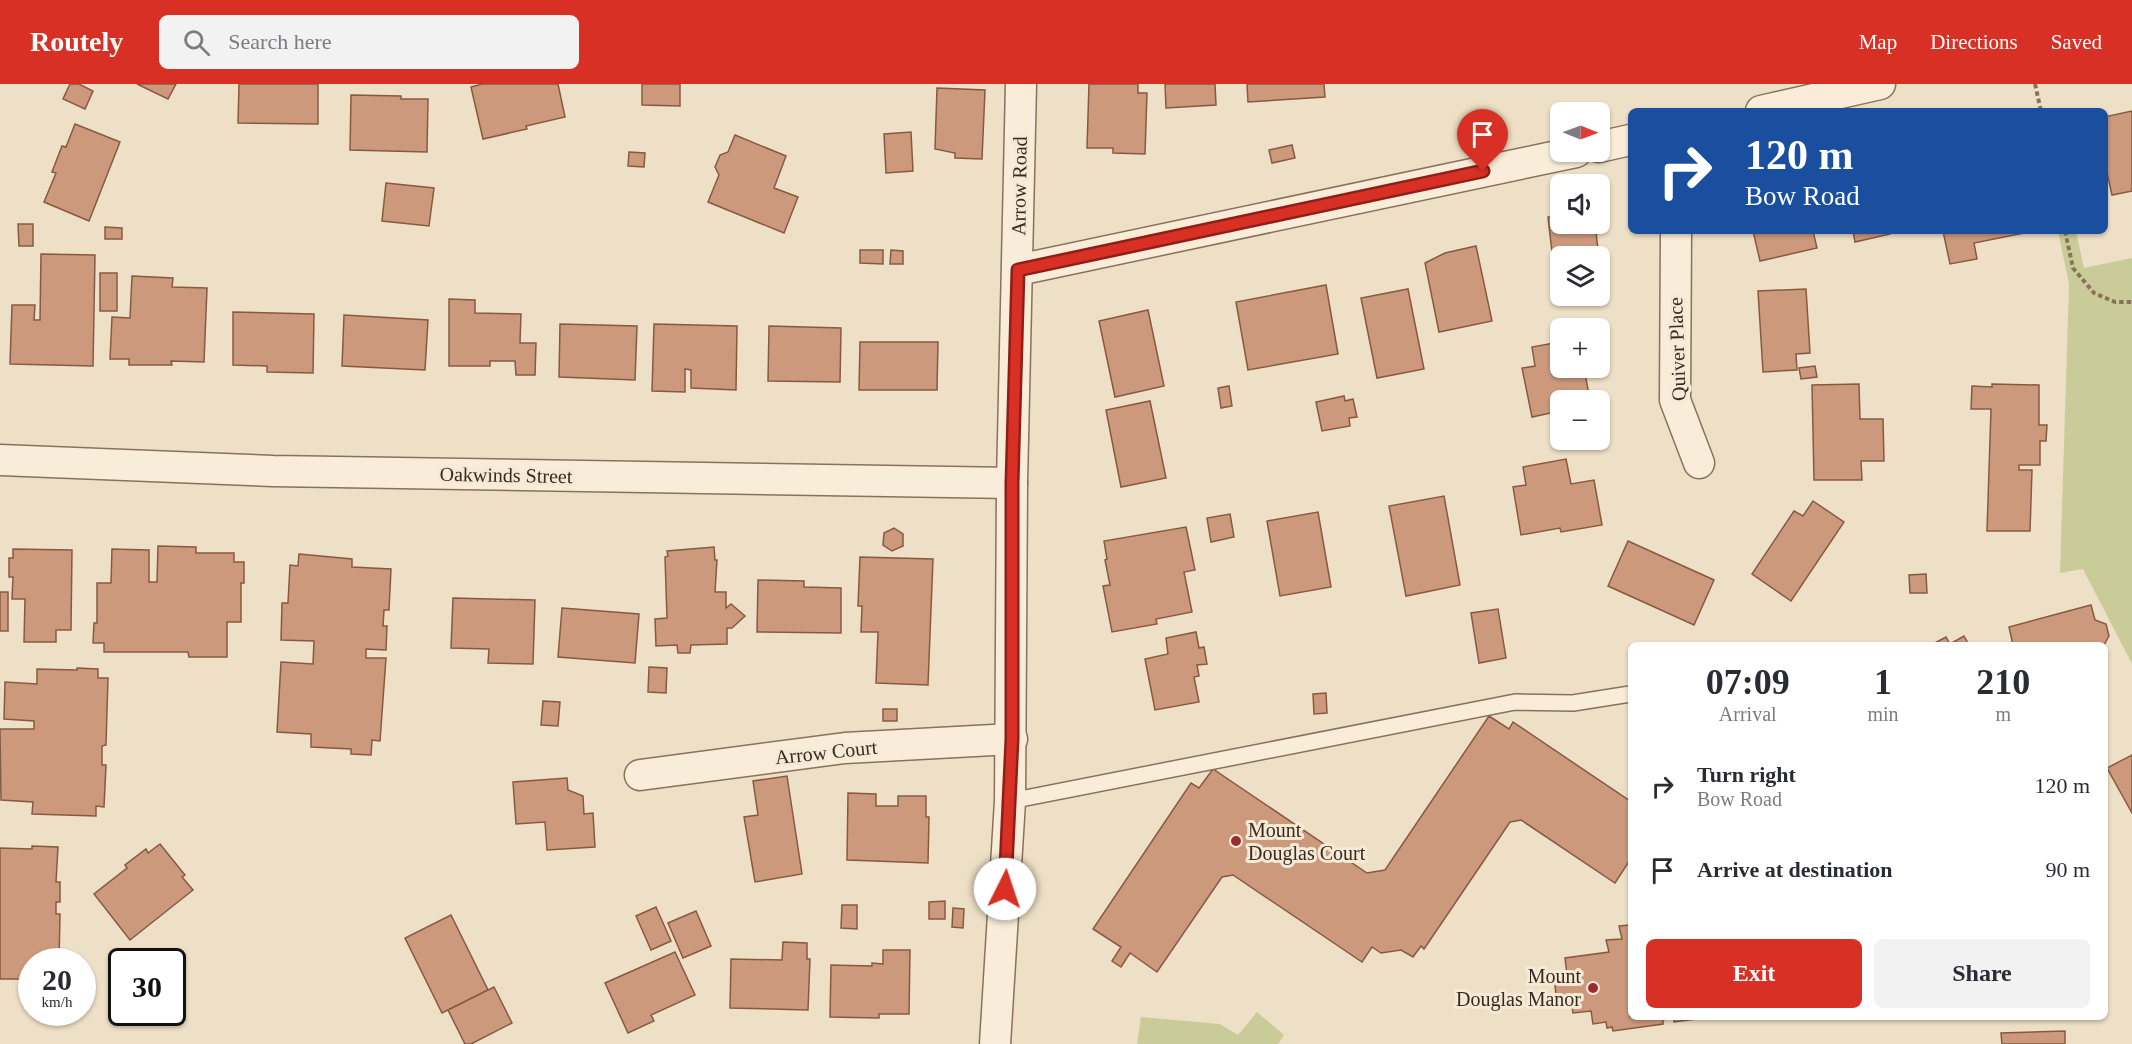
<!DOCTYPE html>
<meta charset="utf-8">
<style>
:root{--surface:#fff;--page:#f2f2f3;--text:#2b2b33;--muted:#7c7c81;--accent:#d93025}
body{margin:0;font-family:Georgia,serif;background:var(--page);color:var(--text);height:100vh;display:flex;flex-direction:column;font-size:22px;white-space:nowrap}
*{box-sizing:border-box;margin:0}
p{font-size:20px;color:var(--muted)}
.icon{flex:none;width:33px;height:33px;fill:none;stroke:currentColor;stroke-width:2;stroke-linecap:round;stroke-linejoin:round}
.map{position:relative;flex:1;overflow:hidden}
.panel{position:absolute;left:1628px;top:558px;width:480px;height:378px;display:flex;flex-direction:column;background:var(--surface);border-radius:9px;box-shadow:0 2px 4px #0004}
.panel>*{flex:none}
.hud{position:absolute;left:1628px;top:24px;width:480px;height:126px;border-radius:9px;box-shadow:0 2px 4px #0004;background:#1a4fa0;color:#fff;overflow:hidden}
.needle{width:39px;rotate:91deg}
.controls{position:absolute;left:1550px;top:18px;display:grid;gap:12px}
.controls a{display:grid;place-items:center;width:60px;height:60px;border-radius:9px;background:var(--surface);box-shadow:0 2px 4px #0004;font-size:30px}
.speed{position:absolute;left:18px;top:864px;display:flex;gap:12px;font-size:30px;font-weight:700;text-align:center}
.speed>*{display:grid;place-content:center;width:78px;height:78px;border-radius:50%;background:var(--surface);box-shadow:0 2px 4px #0004;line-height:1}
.speed small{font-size:15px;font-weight:400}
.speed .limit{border:3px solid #111;border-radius:9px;background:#fff;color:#111}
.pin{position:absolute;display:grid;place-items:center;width:51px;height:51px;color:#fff;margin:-62px -26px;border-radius:50% 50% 50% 0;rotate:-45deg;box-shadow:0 0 6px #0007}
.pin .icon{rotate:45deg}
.me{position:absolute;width:66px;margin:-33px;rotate:4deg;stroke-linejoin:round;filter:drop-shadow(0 0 4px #0008)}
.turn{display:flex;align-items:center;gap:21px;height:126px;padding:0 18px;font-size:27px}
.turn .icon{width:78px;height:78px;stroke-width:2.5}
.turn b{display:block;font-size:42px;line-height:51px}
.eta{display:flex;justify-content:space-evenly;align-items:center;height:102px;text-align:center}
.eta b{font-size:36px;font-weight:800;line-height:42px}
.button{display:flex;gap:12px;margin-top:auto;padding:12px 18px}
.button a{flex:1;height:69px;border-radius:9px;background:var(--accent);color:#fff;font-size:24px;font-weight:800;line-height:69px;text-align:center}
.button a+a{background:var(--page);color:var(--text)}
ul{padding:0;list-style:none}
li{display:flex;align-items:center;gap:18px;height:84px;padding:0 18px}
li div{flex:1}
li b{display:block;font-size:22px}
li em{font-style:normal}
header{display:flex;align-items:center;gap:36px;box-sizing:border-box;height:84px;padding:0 30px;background:var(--accent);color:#fff}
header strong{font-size:28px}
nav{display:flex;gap:33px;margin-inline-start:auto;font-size:21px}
.search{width:420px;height:54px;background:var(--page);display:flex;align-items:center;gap:15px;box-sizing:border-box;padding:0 21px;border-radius:9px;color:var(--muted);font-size:22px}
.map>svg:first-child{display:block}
</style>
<header>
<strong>Routely</strong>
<div class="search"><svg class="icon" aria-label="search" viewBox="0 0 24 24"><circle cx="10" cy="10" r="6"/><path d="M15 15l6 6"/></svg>Search here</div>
<nav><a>Map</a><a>Directions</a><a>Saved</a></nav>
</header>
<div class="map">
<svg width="2132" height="960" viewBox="0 0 2132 960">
<rect width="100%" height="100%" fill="#eee0c6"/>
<g fill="#c9cc99">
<path d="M 2058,147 L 2076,147 L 2084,184 L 2132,174 L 2132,580 L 2083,485 L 2060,489 L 2069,200 Z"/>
<path d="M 1257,928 L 1284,951 L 1278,960 L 1137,960 L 1141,933 L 1220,940 L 1238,951 Z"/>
</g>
<g fill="#cc997c" stroke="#885941" stroke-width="1.5">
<path d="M 70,0 L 79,0 L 93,7 L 85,25 L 63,15 Z"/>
<path d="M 137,0 L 176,0 L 168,15 Z"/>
<path d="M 239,0 L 318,0 L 318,40 L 238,39 Z"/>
<path d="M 482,0 L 558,0 L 565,33 L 526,42 L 527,45 L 483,55 L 471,3 Z"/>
<path d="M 642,0 L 680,0 L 680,22 L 642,21 Z"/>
<path d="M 1089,0 L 1138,0 L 1138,9 L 1147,9 L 1145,70 L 1113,69 L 1113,64 L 1087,64 Z"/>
<path d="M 1165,0 L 1215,0 L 1216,21 L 1166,24 Z"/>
<path d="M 1247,0 L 1324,0 L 1325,13 L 1248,18 Z"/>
<path d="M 937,4 L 985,6 L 982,75 L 955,74 L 955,69 L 935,65 Z"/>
<path d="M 351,11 L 401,12 L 401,15 L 428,15 L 427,68 L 350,66 Z"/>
<path d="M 2132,27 L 2132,107 L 2112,111 L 2104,75 L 2104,33 Z"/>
<path d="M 75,40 L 120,58 L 89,137 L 44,118 L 56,89 L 52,88 L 62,62 L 66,63 Z"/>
<path d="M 911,48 L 913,87 L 886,89 L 884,50 Z"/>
<path d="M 735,51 L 786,72 L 774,104 L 798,113 L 784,149 L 708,118 L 719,91 L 715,83 L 720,71 L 728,68 Z"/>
<path d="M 1292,61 L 1295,74 L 1272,79 L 1269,66 Z"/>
<path d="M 629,68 L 645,69 L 644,83 L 628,82 Z"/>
<path d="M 386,99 L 434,104 L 429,142 L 382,137 Z"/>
<path d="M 1560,131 L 1560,140 L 1595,140 L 1603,207 L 1599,207 L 1599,172 L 1560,172 L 1560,212 L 1563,212 L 1557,212 L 1548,133 Z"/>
<path d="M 18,140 L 33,140 L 33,162 L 19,162 Z"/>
<path d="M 105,143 L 122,144 L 122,155 L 105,155 Z"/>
<path d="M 1753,147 L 1813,147 L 1817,164 L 1760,177 Z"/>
<path d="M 1853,147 L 1889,147 L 1890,150 L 1855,158 Z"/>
<path d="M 1943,147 L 2028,147 L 2029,148 L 1974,159 L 1977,175 L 1950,180 Z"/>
<path d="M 1476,162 L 1492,237 L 1439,248 L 1425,179 L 1445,169 Z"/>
<path d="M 860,166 L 883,166 L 883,180 L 860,179 Z"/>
<path d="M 891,166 L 903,167 L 903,180 L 890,180 Z"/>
<path d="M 41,170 L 95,171 L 93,282 L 10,280 L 12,221 L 35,221 L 34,236 L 40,236 Z"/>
<rect x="100" y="189" width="17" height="38"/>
<path d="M 132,192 L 173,194 L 172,203 L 207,204 L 204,278 L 171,277 L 172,281 L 129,281 L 129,275 L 110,275 L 112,233 L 130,234 Z"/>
<path d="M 1326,201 L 1338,270 L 1248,286 L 1236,218 Z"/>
<path d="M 1408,205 L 1424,285 L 1377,294 L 1361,214 Z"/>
<path d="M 1806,205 L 1810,269 L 1796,270 L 1797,286 L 1763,288 L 1758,207 Z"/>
<path d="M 449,215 L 475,216 L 475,229 L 521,230 L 520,259 L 536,259 L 535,291 L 516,291 L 515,277 L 490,277 L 490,282 L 449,282 Z"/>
<path d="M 1148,226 L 1164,302 L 1115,313 L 1099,237 Z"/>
<path d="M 233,228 L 314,230 L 313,289 L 267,288 L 267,282 L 233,281 Z"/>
<path d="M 344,231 L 428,236 L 425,286 L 342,282 Z"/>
<path d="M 560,240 L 637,242 L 635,296 L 559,293 Z"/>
<path d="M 654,240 L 737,242 L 736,306 L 691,304 L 691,286 L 685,285 L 685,308 L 652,307 Z"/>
<path d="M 769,242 L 841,244 L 840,298 L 768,297 Z"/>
<path d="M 860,258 L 938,258 L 937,306 L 859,306 Z"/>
<path d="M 1560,258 L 1560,284 L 1584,284 L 1590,316 L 1560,316 L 1560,327 L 1532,333 L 1522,284 L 1535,282 L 1532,263 Z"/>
<path d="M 1815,282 L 1817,293 L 1801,295 L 1799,284 Z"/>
<path d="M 1859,300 L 1860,335 L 1883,335 L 1884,377 L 1861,377 L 1862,396 L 1814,396 L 1812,301 Z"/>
<path d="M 1992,300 L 2039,301 L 2039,341 L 2047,341 L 2046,357 L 2040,357 L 2040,381 L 2019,381 L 2019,386 L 2032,386 L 2030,447 L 1987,447 L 1991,325 L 1971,325 L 1972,302 L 1992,303 Z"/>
<path d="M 1229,302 L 1232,322 L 1221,324 L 1218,304 Z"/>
<path d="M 1344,312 L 1345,317 L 1353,315 L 1357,333 L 1349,334 L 1350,342 L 1322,347 L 1316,318 Z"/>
<path d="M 1150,317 L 1166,394 L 1121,403 L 1106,326 Z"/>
<path d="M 1566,375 L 1571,400 L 1594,396 L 1602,441 L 1561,448 L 1560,444 L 1521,451 L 1513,403 L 1526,401 L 1523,383 Z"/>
<path d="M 1444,412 L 1460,501 L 1406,512 L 1389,422 Z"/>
<path d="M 1813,417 L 1844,438 L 1791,517 L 1752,490 L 1794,427 L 1803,432 Z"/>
<path d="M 1318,428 L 1331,503 L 1280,512 L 1267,437 Z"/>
<path d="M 1230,430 L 1234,453 L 1211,458 L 1207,434 Z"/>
<path d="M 1186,443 L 1195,486 L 1184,488 L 1192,528 L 1156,535 L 1157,540 L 1112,548 L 1103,502 L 1110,501 L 1105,476 L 1107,475 L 1104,457 Z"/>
<path d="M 894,444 L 903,450 L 903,462 L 892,467 L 883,461 L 884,449 Z"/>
<path d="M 1628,457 L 1714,496 L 1694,541 L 1608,502 Z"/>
<path d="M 158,462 L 196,463 L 196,469 L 234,469 L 234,478 L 244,478 L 244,499 L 241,499 L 241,538 L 227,538 L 227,573 L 189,573 L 188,568 L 104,568 L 104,559 L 93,559 L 94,539 L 97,539 L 97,499 L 111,499 L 112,465 L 149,466 L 149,498 L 157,498 Z"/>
<path d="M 714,463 L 715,476 L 717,476 L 715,508 L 726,508 L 726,524 L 731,520 L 745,532 L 732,544 L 727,544 L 727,560 L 691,561 L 690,569 L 678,569 L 677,561 L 656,562 L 655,535 L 667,534 L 665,473 L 668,472 L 667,467 Z"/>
<path d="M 13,465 L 72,466 L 71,546 L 56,546 L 56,558 L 24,558 L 25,515 L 12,515 L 13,493 L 9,493 L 9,474 L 13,474 Z"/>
<path d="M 299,470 L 352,475 L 352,483 L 391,485 L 389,526 L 384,526 L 383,542 L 387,542 L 386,566 L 366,565 L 366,574 L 386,574 L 380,657 L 372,656 L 371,671 L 351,670 L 351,665 L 311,663 L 311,650 L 277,648 L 281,578 L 313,580 L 314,557 L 281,556 L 282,519 L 288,519 L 290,481 L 298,482 Z"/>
<path d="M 860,473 L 933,475 L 928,601 L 876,599 L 878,548 L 861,548 L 862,522 L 858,522 Z"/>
<path d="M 1926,490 L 1927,509 L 1910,509 L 1909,491 Z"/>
<path d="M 758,496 L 804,497 L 804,503 L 841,504 L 841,549 L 757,548 Z"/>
<rect x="0" y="508" width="8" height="39"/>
<path d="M 453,514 L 535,516 L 533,580 L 488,579 L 489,565 L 451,564 Z"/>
<path d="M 2091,521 L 2095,536 L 2106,540 L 2109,552 L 2104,561 L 2013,561 L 2009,543 Z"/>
<path d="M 562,524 L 639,530 L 635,579 L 558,573 Z"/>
<path d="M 1498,525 L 1506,574 L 1479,579 L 1471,529 Z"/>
<path d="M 1196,548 L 1199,564 L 1204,563 L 1207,580 L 1197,581 L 1199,592 L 1194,593 L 1199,618 L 1155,626 L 1145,575 L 1168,570 L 1166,554 Z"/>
<path d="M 1964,552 L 1969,561 L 1931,561 L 1946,553 L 1950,560 Z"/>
<path d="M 649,583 L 667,584 L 666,609 L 648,608 Z"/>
<path d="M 77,584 L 98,585 L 98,594 L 108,594 L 106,661 L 102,662 L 102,681 L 106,681 L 104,723 L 96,722 L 96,732 L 32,730 L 33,718 L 1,716 L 0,645 L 34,645 L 34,637 L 4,635 L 5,598 L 37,600 L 37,585 L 77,586 Z"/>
<path d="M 1326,609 L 1327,629 L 1314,630 L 1313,610 Z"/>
<path d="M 543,617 L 560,618 L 558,642 L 541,641 Z"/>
<rect x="883" y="625" width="14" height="12"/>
<path d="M 1489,632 L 1509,645 L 1513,638 L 1630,717 L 1630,776 L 1615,799 L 1521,736 L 1510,738 L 1424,865 L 1421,862 L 1413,873 L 1401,866 L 1381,869 L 1372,863 L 1362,878 L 1233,791 L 1222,793 L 1157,888 L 1130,869 L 1121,883 L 1112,877 L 1121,863 L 1093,845 L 1191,699 L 1199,704 L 1213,685 L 1367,789 L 1385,786 Z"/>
<path d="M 2132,671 L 2132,729 L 2107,684 Z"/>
<path d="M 787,692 L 802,790 L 755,798 L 744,733 L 758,731 L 753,697 Z"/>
<path d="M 567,694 L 568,706 L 583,712 L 584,730 L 593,729 L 595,763 L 547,766 L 545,738 L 516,740 L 513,698 Z"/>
<path d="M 848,709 L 876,710 L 876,722 L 898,722 L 898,712 L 926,712 L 926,733 L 929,733 L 928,779 L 847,776 Z"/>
<path d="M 160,760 L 185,791 L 182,793 L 193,806 L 130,856 L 94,810 L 127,784 L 125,781 L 146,765 L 148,769 Z"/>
<path d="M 32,762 L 58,763 L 56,798 L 60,798 L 60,818 L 56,818 L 56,830 L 60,830 L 59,878 L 32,878 L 32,900 L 20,900 L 20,895 L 0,895 L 0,764 L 32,765 Z"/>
<path d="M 945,817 L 945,835 L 929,835 L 929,818 Z"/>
<path d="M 842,821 L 857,821 L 857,845 L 841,844 Z"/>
<path d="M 656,823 L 671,857 L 651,866 L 636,832 Z"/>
<path d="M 953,824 L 964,825 L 963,844 L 952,843 Z"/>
<path d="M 696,827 L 711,862 L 683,874 L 668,839 Z"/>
<path d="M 451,831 L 488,906 L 442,929 L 405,854 Z"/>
<path d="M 1630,841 L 1630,933 L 1712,933 L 1674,938 L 1674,933 L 1663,936 L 1663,940 L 1613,947 L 1612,943 L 1607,944 L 1606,938 L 1593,940 L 1591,927 L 1573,929 L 1571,916 L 1557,919 L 1554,893 L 1567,891 L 1565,874 L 1609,868 L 1606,856 L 1622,855 L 1619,842 Z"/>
<path d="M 783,858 L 807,859 L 807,875 L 810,875 L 808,926 L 730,924 L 731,875 L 782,876 Z"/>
<path d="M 883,866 L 910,866 L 909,930 L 879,930 L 879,934 L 830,933 L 831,881 L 872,882 L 872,879 L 883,880 Z"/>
<path d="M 675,868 L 695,911 L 651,931 L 654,937 L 628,949 L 605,899 Z"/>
<path d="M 494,903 L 512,939 L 471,960 L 465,960 L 448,926 Z"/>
<path d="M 2065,947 L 2065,960 L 2002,960 L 2001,949 Z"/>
</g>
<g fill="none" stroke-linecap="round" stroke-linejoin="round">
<defs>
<path id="service" d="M 1010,717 L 1515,618 L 1573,619 L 1630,610"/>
<g id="minor">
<path d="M 1761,27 L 1880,0"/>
<path d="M 1599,63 L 1630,56"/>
<path d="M 1676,147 L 1675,316 L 1699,379"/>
<path d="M 1018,186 L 1576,68"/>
<path d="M 0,376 L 273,387 L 1012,399"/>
<path d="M 640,691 L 845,664 L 1012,655"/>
<path d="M 995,960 L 1010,717 L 1012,399 L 1021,0"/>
</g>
</defs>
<use href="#service" stroke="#89715b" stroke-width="18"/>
<use href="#minor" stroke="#89715b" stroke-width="33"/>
<g stroke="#89715b" stroke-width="4" stroke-dasharray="4.5 3" stroke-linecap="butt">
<path d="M 2035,0 L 2041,27"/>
<path d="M 2065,147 L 2073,184 L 2094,209 L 2115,218 L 2132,218"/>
</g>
<use href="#service" stroke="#f9edd9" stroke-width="15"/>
<use href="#minor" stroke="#f9edd9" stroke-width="30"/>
</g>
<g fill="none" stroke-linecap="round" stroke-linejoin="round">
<defs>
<path id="route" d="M 1005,805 L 1012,655 L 1012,399 L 1018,186 L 1483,87"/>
</defs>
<use href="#route" stroke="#8d1f18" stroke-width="15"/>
<use href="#route" stroke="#d93025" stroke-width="10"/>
</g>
<g fill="#982c32" stroke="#f5ead5" stroke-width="2">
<circle cx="1236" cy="757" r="6"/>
<circle cx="1593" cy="904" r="6"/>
</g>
<g text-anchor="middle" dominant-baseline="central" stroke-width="6" stroke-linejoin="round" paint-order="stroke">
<g font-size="20" fill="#392a1f" stroke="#f5ead5">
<text transform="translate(1019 102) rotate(-89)">Arrow Road</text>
<text transform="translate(1677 265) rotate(-92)">Quiver Place</text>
<text transform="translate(506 391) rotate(1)">Oakwinds Street</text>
<text transform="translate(826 668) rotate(-6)">Arrow Court</text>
</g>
<g font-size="20" fill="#392a1f" stroke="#f5ead5" text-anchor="start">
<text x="1248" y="746">Mount<tspan x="1248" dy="23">Douglas Court</tspan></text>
<text x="1581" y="892" text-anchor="end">Mount<tspan x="1581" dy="23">Douglas Manor</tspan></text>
</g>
</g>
</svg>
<div class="controls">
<a><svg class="needle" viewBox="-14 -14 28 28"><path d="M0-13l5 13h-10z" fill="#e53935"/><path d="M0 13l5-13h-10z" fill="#7c7c81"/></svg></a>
<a><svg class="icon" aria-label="sound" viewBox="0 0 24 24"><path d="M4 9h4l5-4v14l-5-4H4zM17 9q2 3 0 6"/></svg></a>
<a><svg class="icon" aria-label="layers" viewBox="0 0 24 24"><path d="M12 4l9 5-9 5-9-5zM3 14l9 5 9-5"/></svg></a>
<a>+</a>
<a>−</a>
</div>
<div class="speed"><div>20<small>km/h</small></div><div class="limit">30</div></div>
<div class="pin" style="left:1483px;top:87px;background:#d93025"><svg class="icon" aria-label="arrive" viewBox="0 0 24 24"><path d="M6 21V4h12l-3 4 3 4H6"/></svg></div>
<svg class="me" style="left:1005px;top:805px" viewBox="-20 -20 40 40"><circle r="19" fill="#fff"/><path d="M0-13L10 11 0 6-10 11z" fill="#d93025"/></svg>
<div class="hud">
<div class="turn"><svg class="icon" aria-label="right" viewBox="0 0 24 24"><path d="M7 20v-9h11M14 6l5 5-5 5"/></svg><div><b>120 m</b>Bow Road</div></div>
</div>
<section class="panel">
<div class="eta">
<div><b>07:09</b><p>Arrival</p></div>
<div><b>1</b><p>min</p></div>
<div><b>210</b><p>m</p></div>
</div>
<ul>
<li><svg class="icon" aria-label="right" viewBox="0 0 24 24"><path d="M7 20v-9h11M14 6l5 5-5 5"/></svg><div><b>Turn right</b><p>Bow Road</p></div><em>120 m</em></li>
<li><svg class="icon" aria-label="arrive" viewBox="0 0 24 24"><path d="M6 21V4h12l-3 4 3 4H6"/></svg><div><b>Arrive at destination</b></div><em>90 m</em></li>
</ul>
<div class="button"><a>Exit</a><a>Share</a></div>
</section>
</div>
